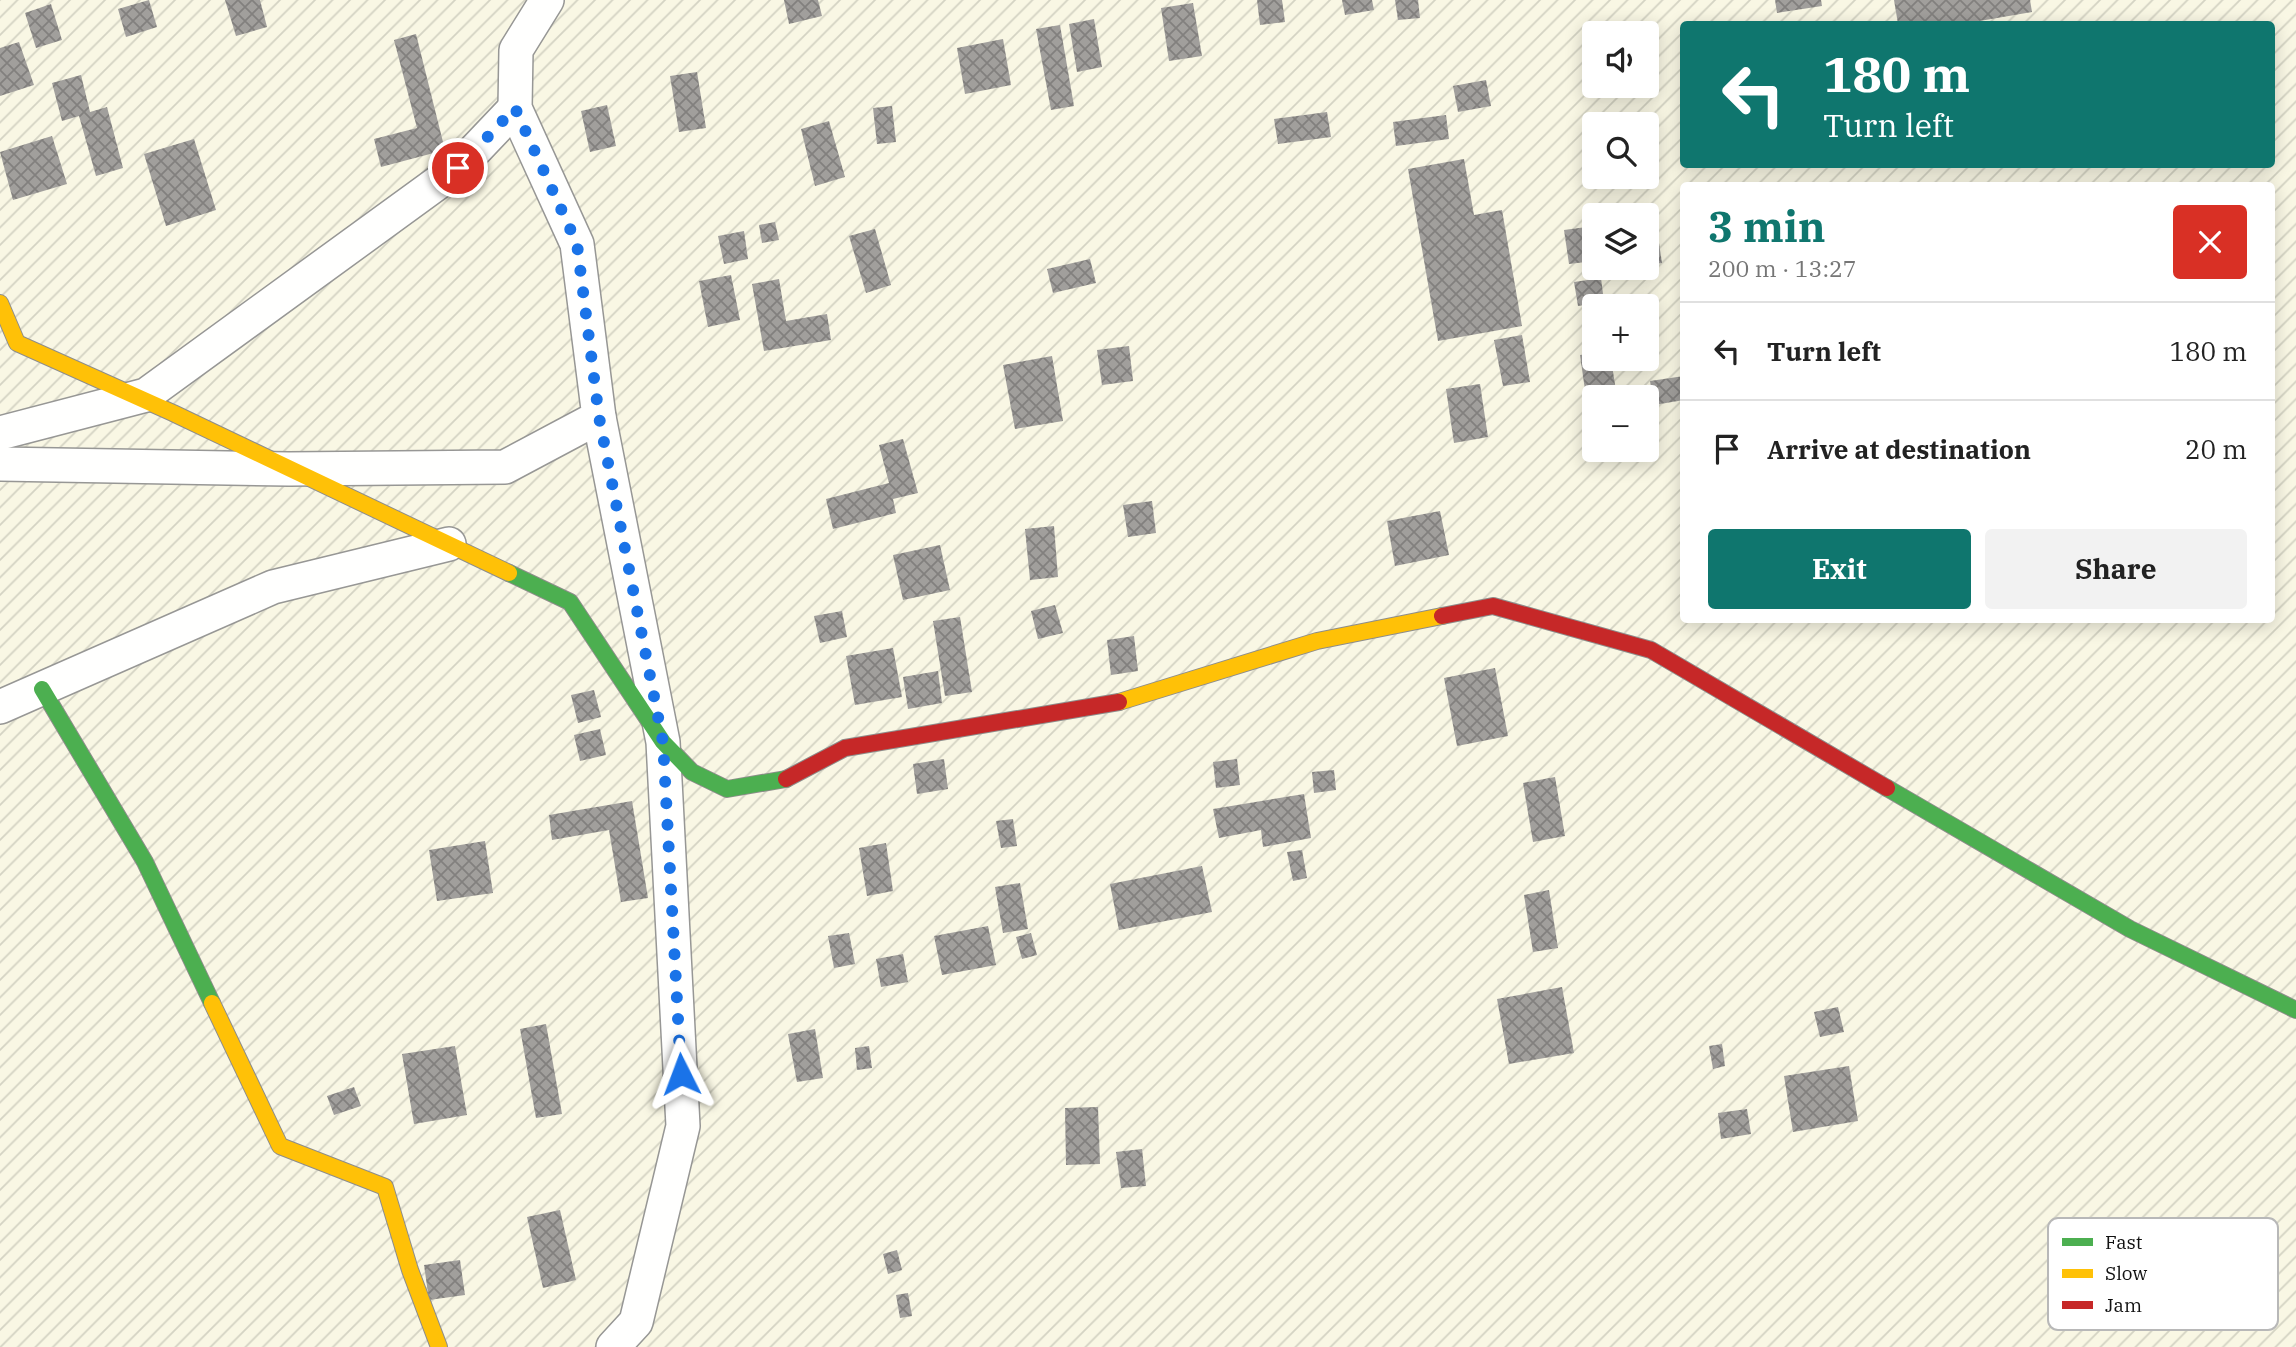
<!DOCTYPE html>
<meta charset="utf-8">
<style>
:root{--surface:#fff;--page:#f2f2f2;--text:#222;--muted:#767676;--line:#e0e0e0;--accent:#0f766e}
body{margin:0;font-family:"IBM Plex Serif",serif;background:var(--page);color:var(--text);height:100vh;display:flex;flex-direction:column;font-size:26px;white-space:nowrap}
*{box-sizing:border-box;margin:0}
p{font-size:23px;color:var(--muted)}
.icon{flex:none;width:38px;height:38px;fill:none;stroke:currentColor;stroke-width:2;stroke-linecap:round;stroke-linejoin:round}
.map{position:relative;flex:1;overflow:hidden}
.drawer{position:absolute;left:1680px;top:182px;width:595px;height:441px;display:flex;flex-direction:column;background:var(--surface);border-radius:7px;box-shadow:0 4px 18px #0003}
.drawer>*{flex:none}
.top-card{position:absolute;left:1680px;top:21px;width:595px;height:147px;border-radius:7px;box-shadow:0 4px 18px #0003;background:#0f766e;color:#fff;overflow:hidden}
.buttons{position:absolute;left:1582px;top:21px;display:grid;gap:14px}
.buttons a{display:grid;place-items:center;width:77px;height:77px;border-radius:7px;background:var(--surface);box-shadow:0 4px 18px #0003;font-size:35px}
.pin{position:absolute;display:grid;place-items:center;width:60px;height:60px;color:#fff;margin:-30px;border:4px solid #fff;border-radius:50%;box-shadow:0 2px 7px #0007}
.me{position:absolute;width:77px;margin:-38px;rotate:357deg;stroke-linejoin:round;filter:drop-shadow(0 0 5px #0008)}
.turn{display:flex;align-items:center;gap:24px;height:147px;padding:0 28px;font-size:32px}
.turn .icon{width:91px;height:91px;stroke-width:2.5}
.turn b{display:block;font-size:49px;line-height:60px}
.round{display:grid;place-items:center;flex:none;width:74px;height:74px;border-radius:7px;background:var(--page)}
.head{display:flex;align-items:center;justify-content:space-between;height:119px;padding:0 28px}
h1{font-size:42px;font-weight:700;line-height:52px;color:var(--accent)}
.primary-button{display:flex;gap:14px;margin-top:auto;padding:14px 28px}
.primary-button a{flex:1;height:80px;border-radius:7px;background:var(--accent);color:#fff;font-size:28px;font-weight:700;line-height:80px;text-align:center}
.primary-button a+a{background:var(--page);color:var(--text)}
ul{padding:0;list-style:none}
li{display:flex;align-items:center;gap:21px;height:98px;padding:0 28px;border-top:2px solid var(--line)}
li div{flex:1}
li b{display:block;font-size:26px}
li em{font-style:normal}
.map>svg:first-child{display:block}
</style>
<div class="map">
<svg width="2296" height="1347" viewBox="0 0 2296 1347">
<defs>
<pattern id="farmland-furrows" width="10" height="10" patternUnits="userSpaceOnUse" patternTransform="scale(1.75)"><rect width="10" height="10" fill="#f9f7e4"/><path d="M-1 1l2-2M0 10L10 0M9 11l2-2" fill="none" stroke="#d4d3c3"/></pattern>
<pattern id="building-cross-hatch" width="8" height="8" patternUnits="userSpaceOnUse" patternTransform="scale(1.75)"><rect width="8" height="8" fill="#a19f9c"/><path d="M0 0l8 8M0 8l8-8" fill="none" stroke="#82807e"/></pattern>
</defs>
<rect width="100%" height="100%" fill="#fdfcf7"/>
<path fill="url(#farmland-furrows)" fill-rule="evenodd" d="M 0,0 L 2296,0 L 2296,1347 L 0,1347 ZM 1684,24 L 2272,24 L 2272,164 L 1684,164 ZM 1594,33 L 1647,33 L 1647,86 L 1594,86 ZM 1594,124 L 1647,124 L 1647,177 L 1594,177 ZM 1684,186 L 2272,186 L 2272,620 L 1684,620 ZM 1594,215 L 1647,215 L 1647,268 L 1594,268 ZM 1594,306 L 1647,306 L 1647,359 L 1594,359 ZM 1594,397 L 1647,397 L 1647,450 L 1594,450 Z"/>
<g fill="url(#building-cross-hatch)">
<path d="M 149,0 L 157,27 L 126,37 L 118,9 Z"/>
<path d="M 225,0 L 260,0 L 267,27 L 236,36 Z"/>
<path d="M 784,0 L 818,0 L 822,16 L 789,24 Z"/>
<path d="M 1257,0 L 1282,0 L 1285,22 L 1260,25 Z"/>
<path d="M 1342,0 L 1372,0 L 1374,10 L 1345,15 Z"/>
<path d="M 1395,0 L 1418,0 L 1420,18 L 1398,20 Z"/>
<path d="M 1775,0 L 1821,0 L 1822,6 L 1777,13 Z"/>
<path d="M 1894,0 L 2030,0 L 2032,12 L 1962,24 L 1898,24 Z"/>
<path d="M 1193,3 L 1202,56 L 1169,61 L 1161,8 Z"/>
<path d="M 51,4 L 62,40 L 36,48 L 25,13 Z"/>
<path d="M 1094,19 L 1102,67 L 1077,72 L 1069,24 Z"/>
<path d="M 1060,25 L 1074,106 L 1051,110 L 1036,29 Z"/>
<path d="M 416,34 L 445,150 L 381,167 L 374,139 L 417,128 L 394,40 Z"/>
<path d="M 1003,39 L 1011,85 L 965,94 L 957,48 Z"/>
<path d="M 19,42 L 34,85 L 0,96 L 0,48 Z"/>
<path d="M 697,72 L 706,128 L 679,132 L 670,76 Z"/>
<path d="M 81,75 L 90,112 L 107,107 L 123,168 L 96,176 L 79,116 L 62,121 L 52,83 Z"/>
<path d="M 1486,80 L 1491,106 L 1458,112 L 1453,86 Z"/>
<path d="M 607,105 L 616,146 L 590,152 L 581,111 Z"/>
<path d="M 892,106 L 896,142 L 877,144 L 873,108 Z"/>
<path d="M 1327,112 L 1331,137 L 1278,144 L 1274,119 Z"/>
<path d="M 1446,115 L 1449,139 L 1396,146 L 1393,122 Z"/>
<path d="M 829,121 L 845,177 L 815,186 L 801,129 Z"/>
<path d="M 52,136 L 67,184 L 13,200 L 0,152 Z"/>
<path d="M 194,139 L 216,210 L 166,226 L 144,154 Z"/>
<path d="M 1464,159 L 1474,215 L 1502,210 L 1522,326 L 1438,341 L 1408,169 Z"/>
<path d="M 1655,216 L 1662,263 L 1647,265 L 1647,218 Z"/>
<path d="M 775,222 L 779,240 L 762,243 L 759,225 Z"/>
<path d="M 1594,226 L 1594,261 L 1569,264 L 1564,230 Z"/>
<path d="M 875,229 L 891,285 L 866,293 L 849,236 Z"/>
<path d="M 744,231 L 748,259 L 724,264 L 718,236 Z"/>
<path d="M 1090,259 L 1096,283 L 1053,293 L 1047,269 Z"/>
<path d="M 731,275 L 740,320 L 708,327 L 699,281 Z"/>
<path d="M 1601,278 L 1604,302 L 1578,306 L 1574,282 Z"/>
<path d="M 779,279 L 786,321 L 827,314 L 831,340 L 764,351 L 752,284 Z"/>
<path d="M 1522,335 L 1530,382 L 1503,386 L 1494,340 Z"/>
<path d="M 1129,346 L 1133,381 L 1102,385 L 1097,350 Z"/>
<path d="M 1594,353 L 1594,359 L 1611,359 L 1617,397 L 1594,397 L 1594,417 L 1589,418 L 1580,355 Z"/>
<path d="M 1052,356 L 1063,421 L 1015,429 L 1003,365 Z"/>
<path d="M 1684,376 L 1684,400 L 1654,405 L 1650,381 Z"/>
<path d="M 1480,384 L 1488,437 L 1454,443 L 1446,389 Z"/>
<path d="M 903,439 L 918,493 L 893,499 L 896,513 L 833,529 L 826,499 L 889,483 L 879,445 Z"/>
<path d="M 1152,501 L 1156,533 L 1128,537 L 1123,505 Z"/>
<path d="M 1440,511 L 1449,555 L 1395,566 L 1387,521 Z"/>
<path d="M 1054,526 L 1058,577 L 1030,580 L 1025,529 Z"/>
<path d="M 940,545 L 950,590 L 903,600 L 893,555 Z"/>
<path d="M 1055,605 L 1063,633 L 1038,639 L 1031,611 Z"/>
<path d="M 842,611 L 847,637 L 820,643 L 814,616 Z"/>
<path d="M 960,617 L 972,692 L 945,696 L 933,621 Z"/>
<path d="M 1134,636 L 1138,671 L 1111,675 L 1107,640 Z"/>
<path d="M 893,648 L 902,697 L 855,705 L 846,656 Z"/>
<path d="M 1495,668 L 1508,736 L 1457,746 L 1444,678 Z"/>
<path d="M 938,671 L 942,703 L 908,709 L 903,677 Z"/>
<path d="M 594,690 L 601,717 L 578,723 L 571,695 Z"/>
<path d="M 600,729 L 606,755 L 580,761 L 574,735 Z"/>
<path d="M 944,759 L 948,789 L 917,794 L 913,764 Z"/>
<path d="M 1237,759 L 1240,785 L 1216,788 L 1213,762 Z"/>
<path d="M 1334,770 L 1336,790 L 1314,793 L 1312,772 Z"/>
<path d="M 1555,777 L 1565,836 L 1533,842 L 1523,783 Z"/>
<path d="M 1304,794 L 1311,838 L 1263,847 L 1261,830 L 1219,838 L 1213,809 Z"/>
<path d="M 632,801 L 648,898 L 621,902 L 609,830 L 552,840 L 549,815 Z"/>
<path d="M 1013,819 L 1017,846 L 1001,848 L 996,821 Z"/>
<path d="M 485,841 L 493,893 L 437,901 L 429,850 Z"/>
<path d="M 886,843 L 893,891 L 867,896 L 859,848 Z"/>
<path d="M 1302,850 L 1307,878 L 1293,881 L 1287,852 Z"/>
<path d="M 1202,866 L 1212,912 L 1119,930 L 1110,884 Z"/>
<path d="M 1020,883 L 1028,929 L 1003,933 L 995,887 Z"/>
<path d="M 1549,890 L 1558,948 L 1533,952 L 1524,895 Z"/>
<path d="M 988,926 L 996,965 L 942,975 L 934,936 Z"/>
<path d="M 849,933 L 855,964 L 834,968 L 828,936 Z"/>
<path d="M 1031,933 L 1037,955 L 1022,959 L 1016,937 Z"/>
<path d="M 903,954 L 908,982 L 881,987 L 876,959 Z"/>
<path d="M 1562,987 L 1574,1053 L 1509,1064 L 1497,999 Z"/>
<path d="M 1838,1007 L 1844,1032 L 1820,1037 L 1814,1012 Z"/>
<path d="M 546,1024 L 562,1114 L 536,1118 L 520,1029 Z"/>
<path d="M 815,1029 L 823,1078 L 797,1082 L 788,1034 Z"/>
<path d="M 1722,1044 L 1725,1066 L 1713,1069 L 1709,1046 Z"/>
<path d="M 455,1046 L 467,1115 L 414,1124 L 402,1054 Z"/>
<path d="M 869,1046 L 872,1068 L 857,1070 L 855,1048 Z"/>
<path d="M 1849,1066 L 1858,1121 L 1793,1132 L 1784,1076 Z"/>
<path d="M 354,1087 L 361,1106 L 334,1115 L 327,1096 Z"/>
<path d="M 1098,1107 L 1100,1164 L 1066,1165 L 1065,1108 Z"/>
<path d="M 1747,1109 L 1751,1134 L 1721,1139 L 1718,1113 Z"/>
<path d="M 1142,1149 L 1146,1186 L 1121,1188 L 1116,1152 Z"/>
<path d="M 560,1210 L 576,1280 L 543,1288 L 527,1217 Z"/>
<path d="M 897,1250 L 902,1270 L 888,1274 L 883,1254 Z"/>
<path d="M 460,1260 L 465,1295 L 429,1300 L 424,1265 Z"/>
<path d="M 908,1293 L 912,1316 L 900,1318 L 896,1295 Z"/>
</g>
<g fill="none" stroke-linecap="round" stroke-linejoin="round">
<defs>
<g id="street">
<path d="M 599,417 L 663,742 L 683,1126 L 636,1322 L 613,1347"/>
<path d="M 0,433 L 146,395 L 458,168 L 515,108"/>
<path d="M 0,464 L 289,469 L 505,467 L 599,417 L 577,244 L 515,108 L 516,50 L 547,0"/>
<path d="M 0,707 L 273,587 L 449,544"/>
</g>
<g id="fast">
<path d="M 509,573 L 570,602 L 663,742 L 692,772 L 727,789 L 786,779"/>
<path d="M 42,689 L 145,862 L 212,1003"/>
<path d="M 1887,788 L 2130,929 L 2296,1010"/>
</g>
<g id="slow">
<path d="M 0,303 L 17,343 L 173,413 L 509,573"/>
<path d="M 1119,702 L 1317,641 L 1442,616"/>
<path d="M 212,1003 L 280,1146 L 385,1187 L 410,1270 L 439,1347"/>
</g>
<g id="jam">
<path d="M 1442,616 L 1493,606 L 1651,650 L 1887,788"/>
<path d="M 786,779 L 845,748 L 1119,702"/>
</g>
</defs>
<use href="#street" stroke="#979795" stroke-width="36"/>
<use href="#fast" stroke="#8e8d8b" stroke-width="18"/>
<use href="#slow" stroke="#8e8d8b" stroke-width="18"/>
<use href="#jam" stroke="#8e8d8b" stroke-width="18"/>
<use href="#street" stroke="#fffffe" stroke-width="33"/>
<use href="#fast" stroke="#4caf50" stroke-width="16"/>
<use href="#slow" stroke="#ffc107" stroke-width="16"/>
<use href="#jam" stroke="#c62828" stroke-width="16"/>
</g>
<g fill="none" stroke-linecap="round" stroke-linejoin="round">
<path stroke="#1a73e8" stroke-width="12" stroke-dasharray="0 21.6" d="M 458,168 L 515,108 L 577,244 L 599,417 L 663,742 L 681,1074"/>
</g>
<rect x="2048" y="1218" width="230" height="112" rx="10" fill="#fff" stroke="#b8b8b8" stroke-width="2"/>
<rect x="2062" y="1238" width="31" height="8" fill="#4caf50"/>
<rect x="2062" y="1269" width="31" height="9" fill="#ffc107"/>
<rect x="2062" y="1301" width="31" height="8" fill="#c62828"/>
<g font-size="19" fill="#111">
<text x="2105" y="1249">Fast</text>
<text x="2105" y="1280">Slow</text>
<text x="2105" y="1312">Jam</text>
</g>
</svg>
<div class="buttons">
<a><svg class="icon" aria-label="sound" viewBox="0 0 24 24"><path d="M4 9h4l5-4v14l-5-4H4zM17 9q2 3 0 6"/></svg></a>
<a><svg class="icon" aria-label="search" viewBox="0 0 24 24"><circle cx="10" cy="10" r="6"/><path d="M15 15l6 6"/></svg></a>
<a><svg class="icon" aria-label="layers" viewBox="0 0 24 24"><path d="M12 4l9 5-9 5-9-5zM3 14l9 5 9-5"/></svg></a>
<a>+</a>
<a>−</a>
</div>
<div class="pin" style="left:458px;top:168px;background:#d93025"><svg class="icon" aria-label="arrive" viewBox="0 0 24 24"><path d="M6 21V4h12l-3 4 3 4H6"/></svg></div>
<svg class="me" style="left:681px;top:1074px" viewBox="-20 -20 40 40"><path d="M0-17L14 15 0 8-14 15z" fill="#1a73e8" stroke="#fff" stroke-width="4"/></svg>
<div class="top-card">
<div class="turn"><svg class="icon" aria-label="left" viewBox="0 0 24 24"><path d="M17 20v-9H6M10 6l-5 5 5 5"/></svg><div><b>180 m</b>Turn left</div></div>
</div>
<section class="drawer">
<div class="head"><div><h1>3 min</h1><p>200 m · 13:27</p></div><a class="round" style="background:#d93025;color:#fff"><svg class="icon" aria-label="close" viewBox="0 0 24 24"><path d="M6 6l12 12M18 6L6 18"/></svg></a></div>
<ul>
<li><svg class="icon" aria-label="left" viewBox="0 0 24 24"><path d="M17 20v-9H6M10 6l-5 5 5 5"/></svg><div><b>Turn left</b></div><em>180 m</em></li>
<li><svg class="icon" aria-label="arrive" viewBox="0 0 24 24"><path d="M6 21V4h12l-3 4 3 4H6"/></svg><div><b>Arrive at destination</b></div><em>20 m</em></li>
</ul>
<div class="primary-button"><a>Exit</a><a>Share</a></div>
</section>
</div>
